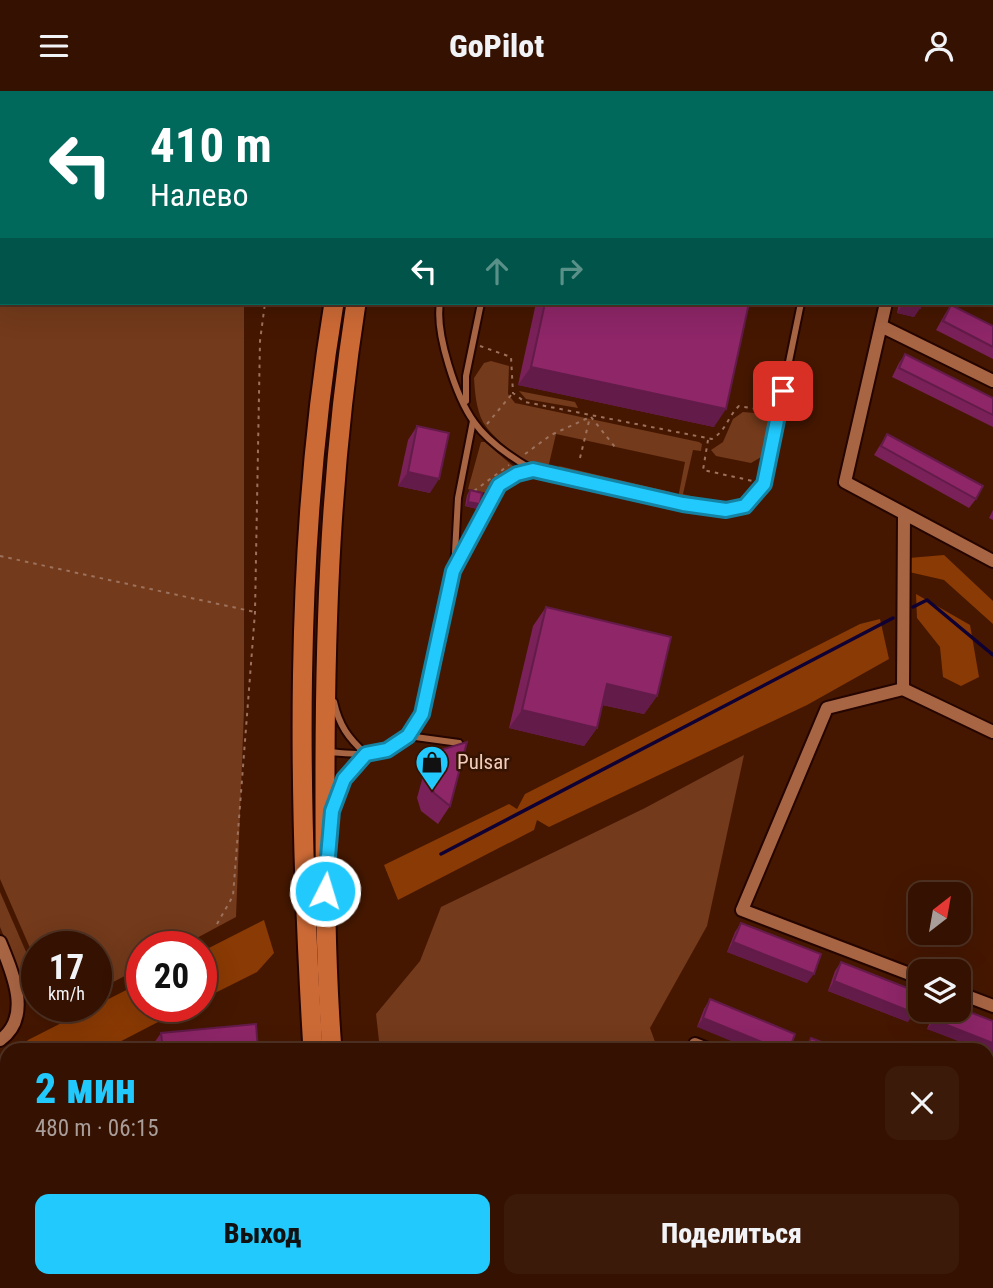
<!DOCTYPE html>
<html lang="ru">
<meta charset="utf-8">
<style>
:root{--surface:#341100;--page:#3c1a0a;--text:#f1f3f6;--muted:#a99d99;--line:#4e3122;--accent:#21c9fd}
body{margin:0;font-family:"Roboto Condensed",sans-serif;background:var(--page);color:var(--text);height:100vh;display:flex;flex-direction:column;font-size:26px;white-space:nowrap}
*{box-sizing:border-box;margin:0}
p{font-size:23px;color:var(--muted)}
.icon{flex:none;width:38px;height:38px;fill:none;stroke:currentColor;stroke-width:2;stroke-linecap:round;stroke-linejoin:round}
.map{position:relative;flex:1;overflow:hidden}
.sheet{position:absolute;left:0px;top:952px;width:994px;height:245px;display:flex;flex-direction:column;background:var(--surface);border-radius:21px 21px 0 0;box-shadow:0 7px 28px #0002,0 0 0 2px var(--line)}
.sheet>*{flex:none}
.top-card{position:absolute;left:0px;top:0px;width:994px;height:214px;box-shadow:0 7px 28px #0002,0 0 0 2px var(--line);background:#00695c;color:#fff;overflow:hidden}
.needle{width:46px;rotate:31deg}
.controls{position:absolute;left:908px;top:791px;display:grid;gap:14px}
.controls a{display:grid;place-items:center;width:63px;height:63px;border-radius:14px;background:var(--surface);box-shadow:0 7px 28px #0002,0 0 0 2px var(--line);font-size:35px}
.speed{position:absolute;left:21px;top:840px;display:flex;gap:14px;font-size:35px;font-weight:700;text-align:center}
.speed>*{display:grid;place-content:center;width:91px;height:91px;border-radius:50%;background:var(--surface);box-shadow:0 7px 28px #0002,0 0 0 2px var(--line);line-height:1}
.speed small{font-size:18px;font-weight:400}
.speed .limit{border:10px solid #d22;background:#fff;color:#111}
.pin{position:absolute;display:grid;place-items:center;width:60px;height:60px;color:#fff;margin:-30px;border-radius:14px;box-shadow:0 4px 10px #0006}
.me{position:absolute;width:77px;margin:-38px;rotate:5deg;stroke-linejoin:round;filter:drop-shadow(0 0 5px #0008)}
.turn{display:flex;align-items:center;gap:24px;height:147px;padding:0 35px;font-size:32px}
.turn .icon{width:91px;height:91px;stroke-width:2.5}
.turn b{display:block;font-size:49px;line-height:60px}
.lanes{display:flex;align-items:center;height:66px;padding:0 35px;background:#0003;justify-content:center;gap:35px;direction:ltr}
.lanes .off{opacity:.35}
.round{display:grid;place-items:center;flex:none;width:74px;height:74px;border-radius:14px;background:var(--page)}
.headline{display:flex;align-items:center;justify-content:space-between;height:119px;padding:0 35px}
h1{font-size:42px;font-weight:800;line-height:52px;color:var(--accent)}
.primary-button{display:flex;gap:14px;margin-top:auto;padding:14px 35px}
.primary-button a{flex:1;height:80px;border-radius:14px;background:var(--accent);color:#111;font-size:28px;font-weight:800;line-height:80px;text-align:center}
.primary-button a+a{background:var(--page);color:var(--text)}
header{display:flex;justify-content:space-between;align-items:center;height:91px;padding:0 35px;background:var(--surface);font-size:32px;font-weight:800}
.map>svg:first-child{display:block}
</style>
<header><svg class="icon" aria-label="menu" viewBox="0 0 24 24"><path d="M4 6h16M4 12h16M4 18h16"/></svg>GoPilot<svg class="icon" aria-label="person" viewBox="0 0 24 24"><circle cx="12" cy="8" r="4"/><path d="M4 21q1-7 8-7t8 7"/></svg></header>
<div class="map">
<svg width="993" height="1197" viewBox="0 0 993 1197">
<rect width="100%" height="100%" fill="#451700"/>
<path fill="#4f1c00" d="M 0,1073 L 7,1090 L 7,1190 L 47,1190 L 50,1197 L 0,1197 Z"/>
<g fill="#733a1b">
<path d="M 0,0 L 288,0 L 2,2 L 2,212 L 244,212 L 244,619 L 236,826 L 180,856 L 142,856 L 142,876 L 96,900 L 96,856 L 37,856 L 37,873 L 0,788 Z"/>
<path d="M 491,270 L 509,275 L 508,303 L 515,312 L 699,351 L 702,353 L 701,360 L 693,359 L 683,403 L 727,414 L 678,407 L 685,371 L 556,343 L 549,373 C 532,382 491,346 483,331 C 476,318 475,301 474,287 L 484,272 Z"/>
<path d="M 519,300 L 575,311 L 578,317 L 526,308 Z"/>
<path d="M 743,321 L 755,322 L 769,330 L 763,365 L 751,372 L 716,365 L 711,359 L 723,351 L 733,328 Z"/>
<path d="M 481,351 L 485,351 L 514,376 L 500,385 L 487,402 L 468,398 Z"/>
<path d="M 559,375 L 671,401 L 668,404 L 562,380 Z"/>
<path d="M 744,664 L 707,835 L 650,937 L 658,959 L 380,959 L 376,923 L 420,870 L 441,816 L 645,717 Z"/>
<path d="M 0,801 L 37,886 L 37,914 L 32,914 L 0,836 Z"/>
<path d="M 408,1190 L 742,1190 L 745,1197 L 409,1197 Z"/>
</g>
<g fill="#8a3a04">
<path d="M 944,464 L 993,510 L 993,533 L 944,489 L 909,481 L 909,467 Z"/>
<path d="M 916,503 L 970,534 L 979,586 L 961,595 L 943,586 L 940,556 L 917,527 Z"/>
<path d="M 880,528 L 889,568 L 807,614 L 549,736 L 537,729 L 534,739 L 398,809 L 384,774 L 509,713 L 517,718 L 525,703 L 860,533 Z"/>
<path d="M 264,829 L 274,862 L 257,881 L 201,909 L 201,861 Z"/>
<path d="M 142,891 L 142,915 L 189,915 L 104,959 L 18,959 L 28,949 Z"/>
</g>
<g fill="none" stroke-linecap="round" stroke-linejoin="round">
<g stroke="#0f0133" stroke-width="3.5">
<path d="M 992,178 L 993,178"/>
<path d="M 913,516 L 927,509 L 993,564"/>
<path d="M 441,763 L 893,527"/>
</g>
<defs>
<g id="service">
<path d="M 516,0 L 516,2"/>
<path d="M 477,2 L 477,0"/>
<path d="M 844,2 L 844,0"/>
<path d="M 440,212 C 435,242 456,306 474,331 C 488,351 512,367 533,379"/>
<path d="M 466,310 L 466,285 L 481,212"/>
<path d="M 473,330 L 458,407 L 454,480 L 499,394 L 517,383 L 533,379 C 574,389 708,427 742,416 C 752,413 759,401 764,393 L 801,212"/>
<path d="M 408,645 L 459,652"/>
<path d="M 327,661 C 346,662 367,666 386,659 C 437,640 444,528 454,480"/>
<path d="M 333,718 L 344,688 L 366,663 C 348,647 339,634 334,611"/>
<path d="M 0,1001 L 7,1015"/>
<path d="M 987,1074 L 993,1072"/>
<path d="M 771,1190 L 774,1197"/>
</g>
<g id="minor">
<path d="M 935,2 L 935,0"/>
<path d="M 992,95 L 993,95"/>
<path d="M 886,212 L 845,391 L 993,470"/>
<path d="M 881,235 L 993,290"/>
<path d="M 903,598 L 904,424"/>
<path d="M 0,851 C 12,881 33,926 0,949"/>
<path d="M 920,887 L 742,819 L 827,617 L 903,598 L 993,641"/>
<path d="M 959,902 L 993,915"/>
<path d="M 695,953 L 710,959"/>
<path d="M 987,1063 L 993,1065"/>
</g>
<g id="primary">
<path d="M 371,2 L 372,0"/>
<path d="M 393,2 L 393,0"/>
<path d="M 313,959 C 298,710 293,458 334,212"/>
<path d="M 332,959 C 325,869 325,779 325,688 C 325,525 331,373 356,212"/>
<path d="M 337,1190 L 338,1197"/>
<path d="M 357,1190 L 358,1197"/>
</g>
</defs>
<use href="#service" stroke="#240500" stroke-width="10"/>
<use href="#minor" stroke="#240500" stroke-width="16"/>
<use href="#primary" stroke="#240500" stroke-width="23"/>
<g stroke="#9c725e" stroke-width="2" stroke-dasharray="3.5 5" stroke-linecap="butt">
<path d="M 295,2 L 296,0"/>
<path d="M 480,255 L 511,266 L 513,302 L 525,311 L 712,348 C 726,340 728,325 739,315 L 768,320"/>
<path d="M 591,326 L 615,356"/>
<path d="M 487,333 L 512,303"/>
<path d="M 708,349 L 703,379 L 753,390"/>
<path d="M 525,363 L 551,344 L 590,326"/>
<path d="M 580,367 L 590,326"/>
<path d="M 474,400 L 509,374"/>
<path d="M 0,465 L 255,521"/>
<path d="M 217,833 L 233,805 L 255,521 L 260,250 L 265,212"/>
</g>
<use href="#service" stroke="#a86544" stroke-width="6"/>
<use href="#minor" stroke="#a86544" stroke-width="12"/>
<use href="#primary" stroke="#cc6a36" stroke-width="19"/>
</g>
<g fill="#7a2159">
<path d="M 536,212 L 749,212 L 714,336 L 518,294 Z"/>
<path d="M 899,212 L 921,212 L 920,217 L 914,226 L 897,222 Z"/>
<path d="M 951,214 L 993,235 L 993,268 L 936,239 L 945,223 Z"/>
<path d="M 905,263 L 993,307 L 993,336 L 892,286 L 899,272 Z"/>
<path d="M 417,335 L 430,402 L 398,395 L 408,349 Z"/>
<path d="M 887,343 L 976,408 L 969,417 L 874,364 Z"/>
<path d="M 470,399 L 480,413 L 477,418 L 465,415 L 467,404 Z"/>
<path d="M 993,419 L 993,429 L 989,427 Z"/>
<path d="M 546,516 L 657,605 L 644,623 L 602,614 L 597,637 L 584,655 L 509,637 L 533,535 Z"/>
<path d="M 437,660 L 450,715 L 438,733 L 421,720 L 417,707 L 425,678 Z"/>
<path d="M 741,832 L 807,892 L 727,861 L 735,841 Z"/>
<path d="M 841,871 L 908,931 L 828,900 L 835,880 Z"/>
<path d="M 710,908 L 795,943 L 697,936 L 704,918 Z"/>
<path d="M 935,919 L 959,919 L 993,964 L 987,961 L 987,959 L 927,938 Z"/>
<path d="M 161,942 L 258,959 L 149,959 Z"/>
<path d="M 993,1105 L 993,1153 L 987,1138 L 987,1107 Z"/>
<path d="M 784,1190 L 816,1190 L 796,1197 L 786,1197 Z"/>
</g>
<g fill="#631b49">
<path d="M 903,213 L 920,217 L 914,226 L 897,222 Z"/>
<path d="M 531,276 L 726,318 L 714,336 L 518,294 Z"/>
<path d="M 408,381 L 439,388 L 430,402 L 398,395 Z"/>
<path d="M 468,411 L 480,413 L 477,418 L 465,415 Z"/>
<path d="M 607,593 L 657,605 L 644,623 L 594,612 Z"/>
<path d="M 522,619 L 597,637 L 584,655 L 509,637 Z"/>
<path d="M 733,851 L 814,883 L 807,892 L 727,861 Z"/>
<path d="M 834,890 L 914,922 L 908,931 L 828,900 Z"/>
<path d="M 703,927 L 782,959 L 753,959 L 697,936 Z"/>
<path d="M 934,929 L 993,952 L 993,964 L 987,961 L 987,959 L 981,959 L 927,938 Z"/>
<path d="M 796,1190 L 816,1190 L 796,1197 L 789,1197 L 794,1191 Z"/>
</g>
<g fill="#8e2668" stroke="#631b49" stroke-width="2">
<path d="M 556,0 L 795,0 L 794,2 L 556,2 Z"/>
<path d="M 958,0 L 975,0 L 974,2 L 957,2 Z"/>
<path d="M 545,212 L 749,212 L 726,318 L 531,276 Z"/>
<path d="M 903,212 L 921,212 L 920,217 L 903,213 Z"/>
<path d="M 951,214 L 993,235 L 993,256 L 943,230 Z"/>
<path d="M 905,263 L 993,307 L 993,324 L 899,277 Z"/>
<path d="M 417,335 L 449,342 L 439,388 L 408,381 Z"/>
<path d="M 887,343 L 983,395 L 976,408 L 881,355 Z"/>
<path d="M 470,399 L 482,402 L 480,413 L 468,411 Z"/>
<path d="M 546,516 L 671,546 L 657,605 L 607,593 L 597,637 L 522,619 Z"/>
<path d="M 467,651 L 450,715 L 434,702 L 430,689 L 437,660 Z"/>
<path d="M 741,832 L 821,863 L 814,883 L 733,851 Z"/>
<path d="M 841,871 L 920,902 L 920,905 L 914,922 L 834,890 Z"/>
<path d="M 710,908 L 795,943 L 789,959 L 782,959 L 703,927 Z"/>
<path d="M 959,917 L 993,930 L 993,952 L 934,929 L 938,919 L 959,919 Z"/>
<path d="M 256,933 L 258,959 L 163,959 L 161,942 Z"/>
<path d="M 811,947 L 842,959 L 806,959 Z"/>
<path d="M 993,1105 L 993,1128 L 987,1113 L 987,1107 Z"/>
<path d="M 971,1190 L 976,1190 L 978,1197 L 952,1197 Z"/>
</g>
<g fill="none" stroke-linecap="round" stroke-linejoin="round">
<defs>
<path id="route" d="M 325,800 L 332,720 L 344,688 L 366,663 L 387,659 L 408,645 L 422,623 L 453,480 L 499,394 L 517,383 L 533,379 L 683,413 L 726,419 L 745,415 L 764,393 L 783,300"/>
</defs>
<use href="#route" stroke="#1583a4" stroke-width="18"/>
<use href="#route" stroke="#21c9fd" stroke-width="12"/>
</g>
<defs>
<symbol id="shop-pin" viewBox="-11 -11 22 30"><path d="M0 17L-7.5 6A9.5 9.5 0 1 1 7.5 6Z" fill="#21c9fd" stroke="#341303"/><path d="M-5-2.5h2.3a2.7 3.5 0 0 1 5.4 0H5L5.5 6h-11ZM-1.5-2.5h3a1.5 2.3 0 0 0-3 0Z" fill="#111"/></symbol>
</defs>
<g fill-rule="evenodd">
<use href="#shop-pin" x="413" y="652" width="38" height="52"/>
</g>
<g text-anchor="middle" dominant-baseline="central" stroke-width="5" stroke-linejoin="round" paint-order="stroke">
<g font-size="21" fill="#f3cdbc" stroke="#341303" text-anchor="start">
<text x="457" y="671">Pulsar</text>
</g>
</g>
</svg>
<div class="controls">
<a><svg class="needle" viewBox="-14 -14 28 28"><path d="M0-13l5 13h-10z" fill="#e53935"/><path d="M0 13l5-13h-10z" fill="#a99d99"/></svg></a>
<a><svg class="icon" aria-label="layers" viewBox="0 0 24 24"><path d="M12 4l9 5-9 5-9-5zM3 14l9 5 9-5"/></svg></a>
</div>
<div class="speed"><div>17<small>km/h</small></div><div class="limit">20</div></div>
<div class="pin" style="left:783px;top:300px;background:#d93025"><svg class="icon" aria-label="arrive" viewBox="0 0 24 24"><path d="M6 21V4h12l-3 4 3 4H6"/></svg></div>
<svg class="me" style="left:325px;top:800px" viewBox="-20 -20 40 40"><circle r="17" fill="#21c9fd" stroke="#fff" stroke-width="3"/><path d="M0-11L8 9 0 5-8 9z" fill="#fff"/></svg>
<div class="top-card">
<div class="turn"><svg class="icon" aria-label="left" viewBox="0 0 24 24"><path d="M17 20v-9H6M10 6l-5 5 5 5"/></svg><div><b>410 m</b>Налево</div></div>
<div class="lanes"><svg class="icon" aria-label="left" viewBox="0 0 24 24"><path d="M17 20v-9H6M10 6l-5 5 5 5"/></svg><svg class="icon off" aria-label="ahead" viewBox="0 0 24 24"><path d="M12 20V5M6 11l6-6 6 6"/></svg><svg class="icon off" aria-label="right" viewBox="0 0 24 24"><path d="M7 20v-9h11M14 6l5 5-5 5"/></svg></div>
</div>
<section class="sheet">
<div class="headline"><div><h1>2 мин</h1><p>480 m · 06:15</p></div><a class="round"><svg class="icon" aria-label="close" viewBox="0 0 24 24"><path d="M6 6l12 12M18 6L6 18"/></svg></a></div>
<div class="primary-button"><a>Выход</a><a>Поделиться</a></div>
</section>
</div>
